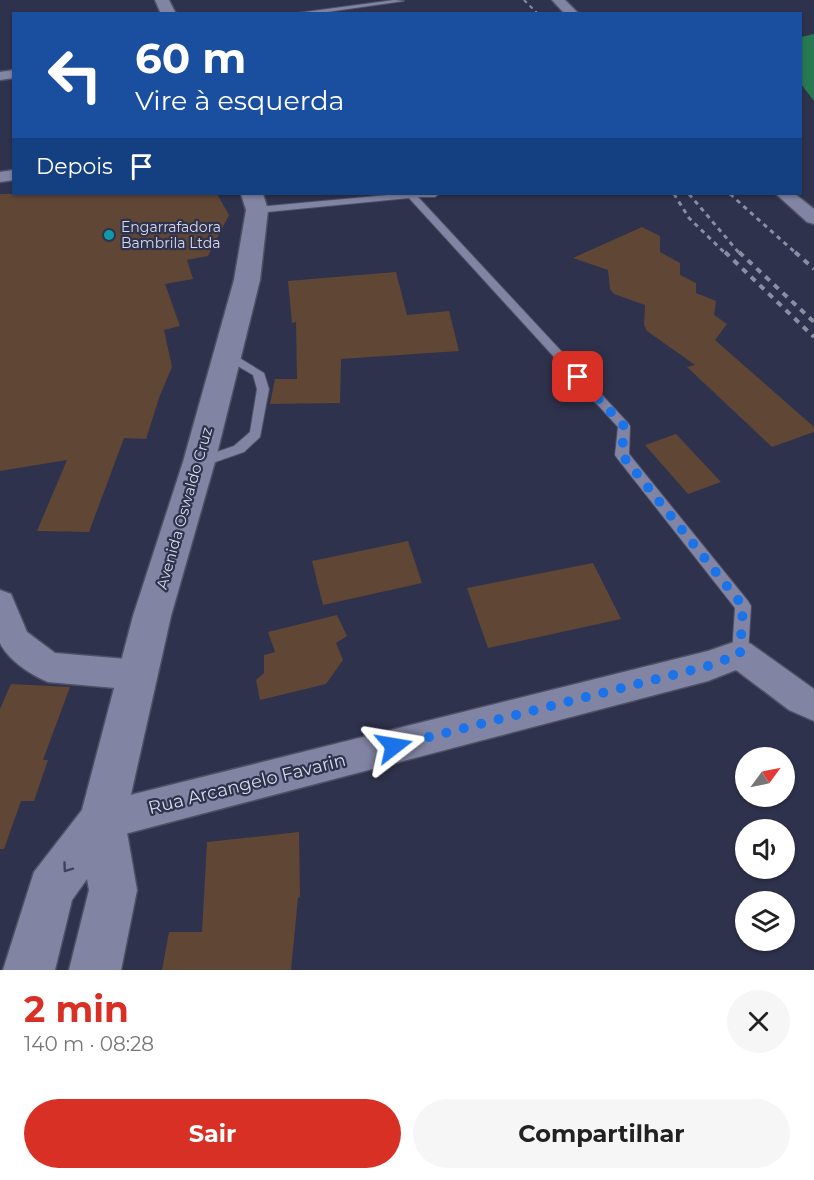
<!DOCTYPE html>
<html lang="pt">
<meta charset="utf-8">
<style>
:root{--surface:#fff;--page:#f6f6f6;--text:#222;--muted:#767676;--accent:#d93025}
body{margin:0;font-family:Montserrat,sans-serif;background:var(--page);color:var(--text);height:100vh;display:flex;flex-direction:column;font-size:22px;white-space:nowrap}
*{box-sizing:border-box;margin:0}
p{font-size:20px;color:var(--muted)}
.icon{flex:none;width:33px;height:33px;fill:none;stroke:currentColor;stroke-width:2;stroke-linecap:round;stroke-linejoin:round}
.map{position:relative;height:970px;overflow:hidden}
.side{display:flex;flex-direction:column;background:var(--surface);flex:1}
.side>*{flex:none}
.banner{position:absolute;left:12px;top:12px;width:790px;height:183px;border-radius:0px;box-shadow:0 2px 4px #0004;background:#1a4fa0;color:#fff;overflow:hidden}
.needle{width:39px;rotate:57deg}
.fabs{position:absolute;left:735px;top:747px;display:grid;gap:12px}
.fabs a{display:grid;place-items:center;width:60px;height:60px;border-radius:50%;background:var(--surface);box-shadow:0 2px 4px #0004;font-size:30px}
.pin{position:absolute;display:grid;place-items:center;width:51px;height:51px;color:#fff;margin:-26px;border-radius:12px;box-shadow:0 3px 9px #0006}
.me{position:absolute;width:66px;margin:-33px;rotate:76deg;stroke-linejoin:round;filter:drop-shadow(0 0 4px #0008)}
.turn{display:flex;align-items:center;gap:21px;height:126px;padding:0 24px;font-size:27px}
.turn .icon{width:78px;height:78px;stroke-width:2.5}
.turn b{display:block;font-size:42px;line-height:51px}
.then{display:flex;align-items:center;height:57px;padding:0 24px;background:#0003;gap:12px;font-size:22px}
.round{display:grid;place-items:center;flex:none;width:63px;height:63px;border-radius:32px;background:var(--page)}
.summary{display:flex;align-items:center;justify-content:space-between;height:102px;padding:0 24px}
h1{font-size:36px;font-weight:700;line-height:45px;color:var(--accent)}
.action{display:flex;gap:12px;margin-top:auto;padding:12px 24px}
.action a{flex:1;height:69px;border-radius:36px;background:var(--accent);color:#fff;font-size:24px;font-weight:700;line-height:69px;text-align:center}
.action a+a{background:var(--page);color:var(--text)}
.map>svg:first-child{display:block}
</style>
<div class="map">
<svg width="814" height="970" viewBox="0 0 814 970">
<rect width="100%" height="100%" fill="#2f324c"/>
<path fill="#277951" d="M 814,34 L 814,101 L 801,84 L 801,37 Z"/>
<g fill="#604634">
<path d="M 0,194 L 217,194 L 229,215 L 208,256 L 187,260 L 193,279 L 165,284 L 180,326 L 164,330 L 172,367 L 160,395 L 146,439 L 124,438 L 89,532 L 37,531 L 67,460 L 0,471 Z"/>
<path d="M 642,227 L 660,236 L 660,252 L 680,263 L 680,275 L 696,283 L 696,293 L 716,301 L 714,315 L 727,324 L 715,340 L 814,427 L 814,432 L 772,447 L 687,367 L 695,365 L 647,331 L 644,325 L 645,305 L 614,294 L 610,289 L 608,270 L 573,258 Z"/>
<path d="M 396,272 L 407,315 L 449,311 L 459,351 L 341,359 L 340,403 L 270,404 L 275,379 L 297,379 L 296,322 L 292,323 L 288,281 Z"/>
<path d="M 676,434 L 721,482 L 688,494 L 645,445 Z"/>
<path d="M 408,541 L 422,583 L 323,605 L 312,561 Z"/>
<path d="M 593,563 L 621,619 L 488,648 L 467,588 Z"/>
<path d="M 337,615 L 347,636 L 336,643 L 343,660 L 326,684 L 260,700 L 256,680 L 264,673 L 264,655 L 275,652 L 268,632 Z"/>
<path d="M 11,684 L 70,687 L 43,760 L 48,760 L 34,801 L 21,801 L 4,849 L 0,849 L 0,709 Z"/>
<path d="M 299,832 L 300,897 L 298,898 L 291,970 L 162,970 L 169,932 L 202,932 L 207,842 Z"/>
</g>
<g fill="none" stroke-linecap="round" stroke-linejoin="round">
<defs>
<g id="service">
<path d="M 394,0 L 404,1 L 313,14 L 290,14 Z"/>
<path d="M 399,194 L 439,194 L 435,197 L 418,197 L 628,423 L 630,426 L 629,454 L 748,601 L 751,606 L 748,654 L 746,659 L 740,661 L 734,659 L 732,654 L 735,608 L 617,458 L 615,455 L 618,427 L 409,198 L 257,213 L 252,210 L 257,207 Z"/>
<path d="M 228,351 L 264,373 L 269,389 L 260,437 L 244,452 L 201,467 L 196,465 L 194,462 L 196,459 L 234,446 L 250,432 L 257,389 L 253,375 L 224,358 L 222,355 Z"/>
</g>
<g id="minor">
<path d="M 552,0 L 565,0 L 579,14 L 565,14 Z"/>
<path d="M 14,70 L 14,78 L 0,80 L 0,72 Z"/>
<path d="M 14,170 L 14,180 L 0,182 L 0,172 Z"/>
<path d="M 776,194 L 795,194 L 814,209 L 814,224 L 807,222 Z"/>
<path d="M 0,590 L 11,594 L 27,632 L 55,653 L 138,660 L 150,664 L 154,675 L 150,686 L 138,690 L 48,682 C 31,675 8,660 0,643 Z"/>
<path d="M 740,640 L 751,644 L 814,689 L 814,721 L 789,710 L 736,670 L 708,681 L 102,840 L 89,834 L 83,821 L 89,808 L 102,802 L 708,651 Z"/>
</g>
<g id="tertiary">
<path d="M 155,0 L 169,0 L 176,14 L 161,14 Z"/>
<path d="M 241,194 L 263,194 L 268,210 L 260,280 L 215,462 L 171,616 L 125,821 L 137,890 L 121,970 L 69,970 L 89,890 L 87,879 L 72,900 L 55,970 L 3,970 L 34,872 L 82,810 L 133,616 L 183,462 L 234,280 L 246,210 Z"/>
</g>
</defs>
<use href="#service" stroke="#4e5065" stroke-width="2"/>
<use href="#minor" stroke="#4e5065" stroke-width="3"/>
<use href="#tertiary" stroke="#4e5065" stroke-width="3"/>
<use href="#service" fill="#8185a3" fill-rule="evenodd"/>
<use href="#minor" fill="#8185a3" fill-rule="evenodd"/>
<use href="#tertiary" fill="#8185a3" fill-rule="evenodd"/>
<path stroke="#8b8ea3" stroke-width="2" stroke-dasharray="4 4" stroke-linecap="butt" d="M 524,0 L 538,14"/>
<g stroke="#8b8ea3" stroke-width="3" stroke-dasharray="4.5 4.5" stroke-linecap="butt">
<path d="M 674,194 L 689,218 L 726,254"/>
<path d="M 689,194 L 740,254"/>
<path d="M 730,194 L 797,254"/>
</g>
<g stroke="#8b8ea3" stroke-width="4" stroke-dasharray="6 6" stroke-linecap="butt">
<path d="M 725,252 L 814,337"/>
<path d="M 739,252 L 814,322"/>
<path d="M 795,252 L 814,269"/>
</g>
</g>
<defs><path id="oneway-chevron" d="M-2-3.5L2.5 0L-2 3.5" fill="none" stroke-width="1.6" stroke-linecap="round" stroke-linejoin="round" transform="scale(1.5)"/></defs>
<use stroke="#3f435d" href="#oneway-chevron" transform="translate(67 868) rotate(126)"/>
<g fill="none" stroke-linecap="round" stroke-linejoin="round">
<path stroke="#1a73e8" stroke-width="10" stroke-dasharray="0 18" d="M 394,746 L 708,666 L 740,654 L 743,606 L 622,455 L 624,426 L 578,377"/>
</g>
<circle fill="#0f9aa8" stroke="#2f324c" stroke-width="2" cx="109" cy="235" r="6"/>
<g text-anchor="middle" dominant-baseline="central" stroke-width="4.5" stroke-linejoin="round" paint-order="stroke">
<g font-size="14" fill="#d8dbec" stroke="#2f324c" text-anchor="start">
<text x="121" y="227">Engarrafadora<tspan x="121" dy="16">Bambrila Ltda</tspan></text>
</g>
<g font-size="15" fill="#d8dbec" stroke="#2f324c">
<text transform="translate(184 508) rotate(-74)">Avenida Oswaldo Cruz</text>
</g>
<g font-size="18" fill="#d8dbec" stroke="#2f324c">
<text transform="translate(247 784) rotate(-14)">Rua Arcangelo Favarin</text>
</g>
</g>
</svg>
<div class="fabs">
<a><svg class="needle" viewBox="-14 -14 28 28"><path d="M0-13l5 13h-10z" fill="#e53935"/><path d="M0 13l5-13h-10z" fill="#767676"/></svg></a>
<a><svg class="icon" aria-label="sound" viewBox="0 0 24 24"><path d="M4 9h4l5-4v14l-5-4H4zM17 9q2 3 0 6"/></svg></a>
<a><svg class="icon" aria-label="layers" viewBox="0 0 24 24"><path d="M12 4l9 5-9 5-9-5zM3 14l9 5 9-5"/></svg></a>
</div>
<div class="pin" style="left:578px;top:377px;background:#d93025"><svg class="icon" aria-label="arrive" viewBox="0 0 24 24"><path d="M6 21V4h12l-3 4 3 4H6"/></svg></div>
<svg class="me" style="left:394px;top:746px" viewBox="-20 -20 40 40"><path d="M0-17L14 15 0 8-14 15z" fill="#1a73e8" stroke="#fff" stroke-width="4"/></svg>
<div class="banner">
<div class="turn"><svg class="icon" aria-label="left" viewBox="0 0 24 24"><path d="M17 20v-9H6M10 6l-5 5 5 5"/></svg><div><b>60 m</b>Vire à esquerda</div></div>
<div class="then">Depois<svg class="icon" aria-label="arrive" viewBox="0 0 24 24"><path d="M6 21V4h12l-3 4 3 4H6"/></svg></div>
</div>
</div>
<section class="side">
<div class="summary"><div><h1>2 min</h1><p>140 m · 08:28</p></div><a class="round"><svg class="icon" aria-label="close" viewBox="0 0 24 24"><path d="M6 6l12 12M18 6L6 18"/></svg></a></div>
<div class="action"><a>Sair</a><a>Compartilhar</a></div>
</section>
